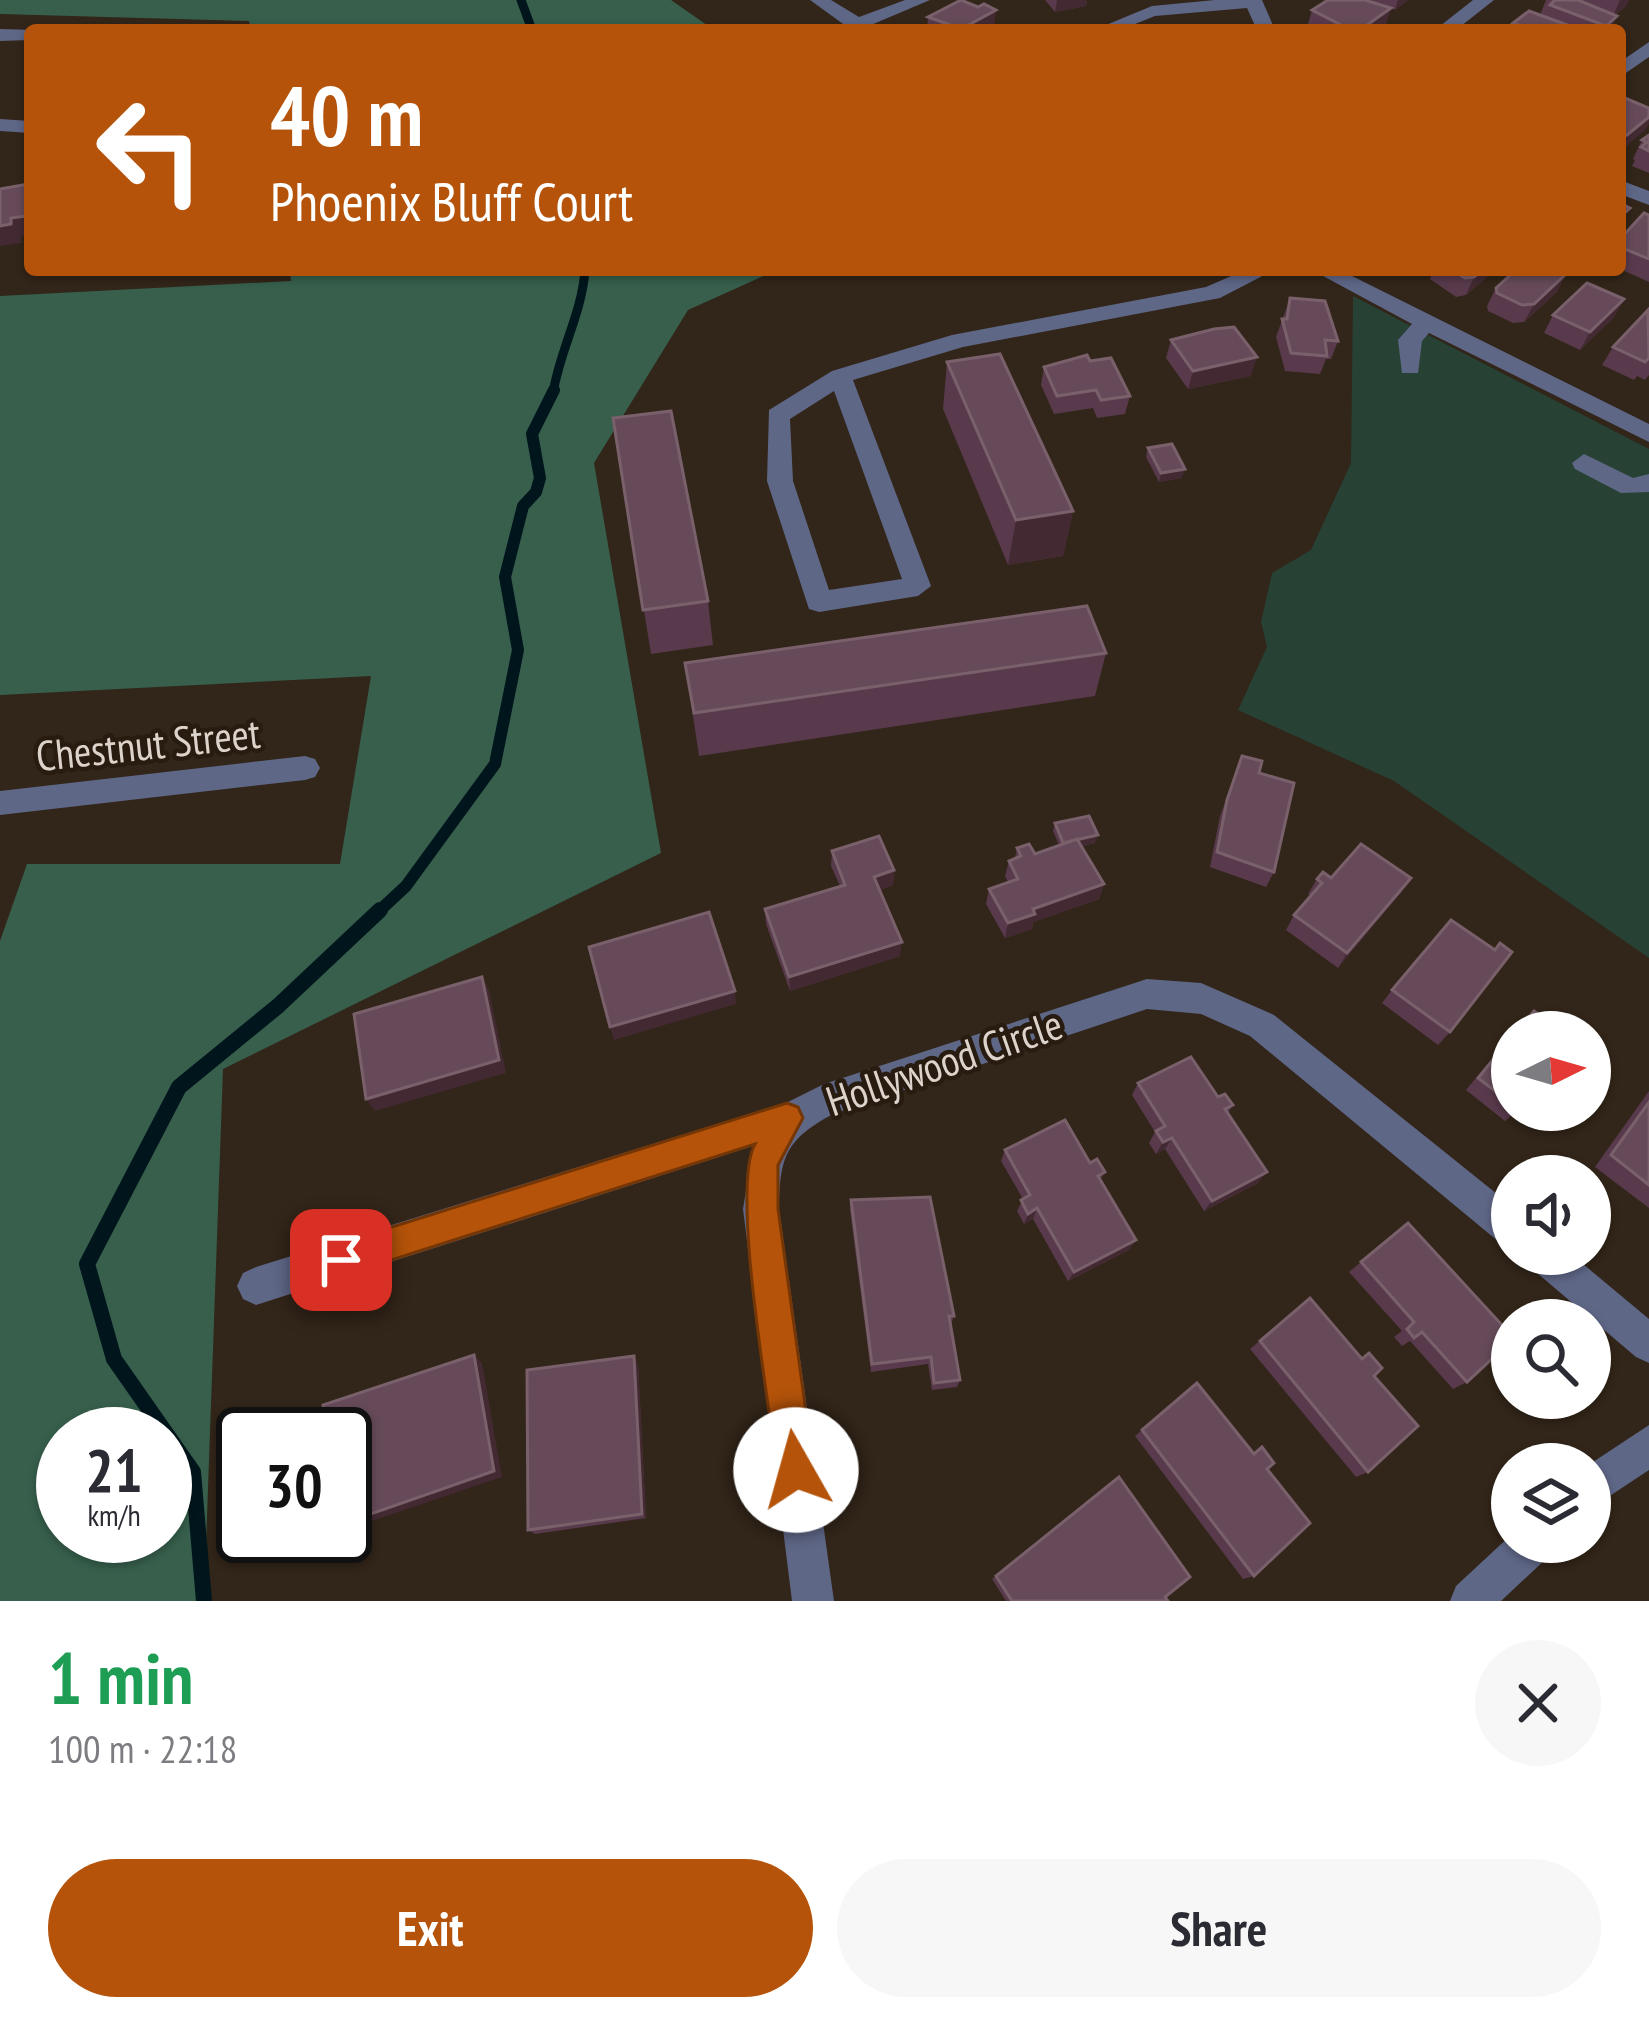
<!DOCTYPE html>
<meta charset="utf-8">
<style>
:root{--surface:#fff;--page:#f7f7f7;--text:#2b2b33;--muted:#7c7c81;--accent:#b45309}
body{margin:0;font-family:"PT Sans Narrow",sans-serif;background:var(--page);color:var(--text);height:100vh;display:flex;flex-direction:column;font-size:45px;white-space:nowrap}
*{box-sizing:border-box;margin:0}
p{font-size:39px;color:var(--muted)}
.icon{flex:none;width:66px;height:66px;fill:none;stroke:currentColor;stroke-width:2;stroke-linecap:round;stroke-linejoin:round}
.map{position:relative;height:1601px;overflow:hidden}
.sheet{display:flex;flex-direction:column;background:var(--surface);flex:1}
.sheet>*{flex:none}
.top-card{position:absolute;left:24px;top:24px;width:1602px;height:252px;border-radius:12px;box-shadow:0 3px 9px #0004;background:#b45309;color:#fff;overflow:hidden}
.needle{width:78px;rotate:85deg}
.buttons{position:absolute;left:1491px;top:1011px;display:grid;gap:24px}
.buttons a{display:grid;place-items:center;width:120px;height:120px;border-radius:50%;background:var(--surface);box-shadow:0 3px 9px #0004;font-size:60px}
.speed{position:absolute;left:36px;top:1407px;display:flex;gap:24px;font-size:60px;font-weight:700;text-align:center}
.speed>*{display:grid;place-content:center;width:156px;height:156px;border-radius:50%;background:var(--surface);box-shadow:0 3px 9px #0004;line-height:1}
.speed small{font-size:30px;font-weight:400}
.speed .limit{border:6px solid #111;border-radius:18px;background:#fff;color:#111}
.pin{position:absolute;display:grid;place-items:center;width:102px;height:102px;color:#fff;margin:-51px;border-radius:24px;box-shadow:0 6px 18px #0006}
.me{position:absolute;width:132px;margin:-66px;rotate:353deg;stroke-linejoin:round;filter:drop-shadow(0 0 9px #0008)}
.turn{display:flex;align-items:center;gap:42px;height:252px;padding:0 48px;font-size:54px}
.turn .icon{width:156px;height:156px;stroke-width:2.5}
.turn b{display:block;font-size:84px;line-height:102px}
.round{display:grid;place-items:center;flex:none;width:126px;height:126px;border-radius:63px;background:var(--page)}
.headline{display:flex;align-items:center;justify-content:space-between;height:204px;padding:0 48px}
h1{font-size:72px;font-weight:600;line-height:90px;color:#1e9e55}
.primary-button{display:flex;gap:24px;margin-top:auto;padding:24px 48px}
.primary-button a{flex:1;height:138px;border-radius:72px;background:var(--accent);color:#fff;font-size:48px;font-weight:600;line-height:138px;text-align:center}
.primary-button a+a{background:var(--page);color:var(--text)}
.map>svg:first-child{display:block}
</style>
<div class="map">
<svg width="1649" height="1601" viewBox="0 0 1649 1601">
<rect width="100%" height="100%" fill="#322519"/>
<path fill="#274235" d="M 1353,296 L 1649,449 L 1649,958 L 1394,781 L 1238,710 L 1267,647 L 1261,622 L 1272,573 L 1311,550 L 1351,463 Z"/>
<g fill="#375f4c" fill-rule="evenodd">
<path d="M 0,0 L 671,0 L 714,30 L 251,30 L 249,21 L 0,14 Z"/>
<path d="M 290,270 L 777,270 L 688,310 L 594,463 L 661,853 L 223,1069 L 204,1601 L 0,1601 L 0,941 L 27,864 L 340,864 L 371,676 L 0,695 L 0,296 L 291,281 ZM 63,1434 L 165,1434 L 165,1536 L 63,1536 Z"/>
</g>
<g fill="none" stroke-linecap="round" stroke-linejoin="round">
<g stroke="#00161c" stroke-width="9">
<path d="M 521,0 L 532,30"/>
<path d="M 553,393 C 560,350 582,313 585,270"/>
</g>
<path stroke="#00161c" stroke-width="12" d="M 377,913 L 406,886 L 495,764 L 518,650 L 505,577 L 523,506 L 536,492 L 540,478 L 532,434 L 554,390"/>
<path stroke="#00161c" stroke-width="16" d="M 204,1601 L 193,1472 L 114,1359 L 87,1264 L 179,1087 L 278,1006 L 380,910"/>
<g fill="#5f6787" fill-rule="evenodd">
<path d="M 810,0 L 831,0 L 859,17 L 905,0 L 930,0 L 871,25 L 875,30 L 850,29 Z"/>
<path d="M 1215,0 L 1262,0 L 1275,30 L 1257,30 L 1247,8 L 1155,16 L 1120,30 L 1094,30 L 1152,6 Z"/>
<path d="M 1473,0 L 1494,0 L 1456,30 L 1435,30 Z"/>
<path d="M 0,29 L 36,30 L 30,30 L 30,40 L 0,41 Z"/>
<path d="M 1649,42 L 1649,57 L 1620,77 L 1620,62 Z"/>
<path d="M 0,119 L 30,121 L 30,133 L 0,131 Z"/>
<path d="M 1620,180 L 1649,191 L 1649,205 L 1620,194 Z"/>
<path d="M 1245,270 L 1274,270 L 1220,298 L 963,347 L 853,380 L 931,586 L 918,596 L 819,612 L 809,609 L 767,481 L 769,410 L 832,371 L 952,335 L 1206,287 ZM 834,391 L 902,579 L 829,590 L 793,481 L 790,419 Z"/>
<path d="M 1312,270 L 1340,270 L 1649,424 L 1649,442 L 1429,333 L 1422,341 L 1418,373 L 1402,373 L 1398,340 L 1412,324 Z"/>
<path d="M 1584,454 L 1633,478 L 1649,474 L 1649,492 L 1621,493 L 1575,469 L 1572,463 Z"/>
<path d="M 305,756 L 315,759 L 320,768 L 315,777 L 305,780 L 0,815 L 0,791 Z"/>
<path d="M 1147,979 L 1201,983 L 1274,1015 L 1512,1206 L 1512,1247 L 1499,1242 L 1250,1036 L 1201,1014 L 1147,1009 L 833,1114 C 785,1140 780,1157 779,1209 L 834,1601 L 792,1601 L 743,1209 L 753,1146 L 256,1305 L 243,1299 L 237,1286 L 243,1273 L 256,1267 L 788,1102 L 824,1084 Z"/>
<path d="M 1525,1254 L 1571,1254 L 1649,1319 L 1649,1363 L 1636,1357 L 1530,1267 Z"/>
<path d="M 1649,1425 L 1649,1470 L 1590,1509 L 1590,1464 Z"/>
<path d="M 1512,1534 L 1512,1542 L 1554,1542 L 1548,1557 L 1501,1601 L 1450,1601 L 1456,1586 Z"/>
</g>
</g>
<g fill="#583a4c">
<path d="M 1045,0 L 1087,0 L 1086,6 L 1055,12 Z"/>
<path d="M 1370,0 L 1408,0 L 1395,10 L 1391,8 L 1385,26 L 1379,30 L 1311,30 L 1307,28 L 1312,10 L 1388,7 Z"/>
<path d="M 1546,0 L 1629,0 L 1626,6 L 1615,15 L 1611,30 L 1510,30 L 1513,23 L 1540,15 Z"/>
<path d="M 928,17 L 994,28 L 991,30 L 927,30 Z"/>
<path d="M 1649,135 L 1649,173 L 1632,166 L 1635,160 L 1633,159 L 1642,140 Z"/>
<path d="M 1649,215 L 1649,282 L 1620,269 L 1620,239 Z"/>
<path d="M 1434,270 L 1495,270 L 1466,295 L 1456,297 L 1430,279 Z"/>
<path d="M 1496,288 L 1557,292 L 1524,322 L 1513,323 L 1488,311 L 1487,306 Z"/>
<path d="M 1290,298 L 1338,341 L 1331,359 L 1326,359 L 1320,374 L 1285,371 L 1276,337 Z"/>
<path d="M 1624,299 L 1613,318 L 1580,350 L 1544,333 L 1553,315 Z"/>
<path d="M 1649,311 L 1649,375 L 1645,380 L 1637,376 L 1634,380 L 1602,365 L 1613,347 Z"/>
<path d="M 1171,340 L 1251,376 L 1188,389 L 1166,358 Z"/>
<path d="M 1090,361 L 1130,396 L 1125,414 L 1097,418 L 1093,408 L 1054,414 L 1041,385 L 1044,367 Z"/>
<path d="M 947,362 L 1073,511 L 1063,556 L 1008,565 L 943,409 Z"/>
<path d="M 613,418 L 708,601 L 713,645 L 651,654 Z"/>
<path d="M 1148,448 L 1182,478 L 1159,482 L 1146,457 Z"/>
<path d="M 1106,653 L 1095,696 L 699,756 L 685,663 Z"/>
<path d="M 1242,756 L 1259,773 L 1274,872 L 1266,887 L 1210,867 L 1220,816 Z"/>
<path d="M 1055,823 L 1095,843 L 1082,846 L 1104,884 L 1099,899 L 1033,922 L 1032,929 L 1005,938 L 986,904 L 989,889 L 1008,882 L 1005,876 L 1009,861 L 1015,858 L 1017,848 L 1035,854 L 1059,845 L 1053,831 Z"/>
<path d="M 832,851 L 894,870 L 893,885 L 880,890 L 900,956 L 790,991 L 766,924 L 765,909 L 840,886 L 831,866 Z"/>
<path d="M 1411,878 L 1338,968 L 1286,930 L 1294,915 L 1311,896 L 1308,894 L 1317,879 Z"/>
<path d="M 1392,990 L 1450,1032 L 1438,1045 L 1382,1003 Z"/>
<path d="M 1512,1034 L 1512,1110 L 1518,1110 L 1505,1121 L 1466,1090 Z"/>
<path d="M 1138,1083 L 1218,1097 L 1233,1105 L 1228,1113 L 1258,1183 L 1204,1211 L 1165,1149 L 1156,1154 L 1149,1143 L 1155,1132 L 1132,1095 Z"/>
<path d="M 1649,1091 L 1649,1208 L 1595,1167 Z"/>
<path d="M 1518,1110 L 1550,1110 L 1535,1123 Z"/>
<path d="M 1005,1150 L 1090,1163 L 1105,1172 L 1100,1180 L 1129,1250 L 1068,1281 L 1033,1219 L 1024,1224 L 1017,1211 L 1023,1199 L 1001,1161 Z"/>
<path d="M 851,1200 L 954,1316 L 951,1324 L 960,1380 L 957,1387 L 932,1390 L 928,1364 L 871,1372 L 850,1210 Z"/>
<path d="M 1408,1223 L 1467,1382 L 1453,1389 L 1410,1341 L 1402,1346 L 1394,1337 L 1402,1331 L 1349,1272 Z"/>
<path d="M 1310,1298 L 1361,1358 L 1369,1353 L 1374,1376 L 1368,1472 L 1356,1477 L 1250,1349 Z"/>
<path d="M 638,1364 L 646,1518 L 535,1534 L 528,1530 Z"/>
<path d="M 1197,1383 L 1253,1453 L 1262,1447 L 1267,1469 L 1254,1576 L 1243,1579 L 1135,1436 Z"/>
<path d="M 1119,1477 L 1168,1601 L 1006,1601 L 992,1579 Z"/>
</g>
<g fill="#432a32">
<path d="M 1057,0 L 1087,0 L 1086,6 L 1055,12 Z"/>
<path d="M 1398,0 L 1408,0 L 1395,10 Z"/>
<path d="M 1620,0 L 1629,0 L 1626,6 L 1613,16 Z"/>
<path d="M 1391,8 L 1385,26 L 1379,30 L 1360,30 Z"/>
<path d="M 996,10 L 994,28 L 991,30 L 960,30 Z"/>
<path d="M 1617,16 L 1611,30 L 1604,30 L 1606,26 Z"/>
<path d="M 1649,117 L 1649,124 L 1646,129 L 1620,152 L 1620,136 Z"/>
<path d="M 28,184 L 30,189 L 30,235 L 21,237 L 21,243 L 0,246 L 0,226 L 11,218 Z"/>
<path d="M 1483,270 L 1495,270 L 1466,295 L 1474,277 Z"/>
<path d="M 1566,274 L 1557,292 L 1524,322 L 1534,304 Z"/>
<path d="M 1624,299 L 1613,318 L 1580,350 L 1590,332 Z"/>
<path d="M 1257,357 L 1251,376 L 1188,389 L 1193,371 Z"/>
<path d="M 1185,469 L 1182,478 L 1159,482 L 1161,473 Z"/>
<path d="M 1073,511 L 1063,556 L 1008,565 L 1016,520 Z"/>
<path d="M 1098,835 L 1095,843 L 1061,851 L 1063,843 Z"/>
<path d="M 894,870 L 893,885 L 873,892 L 874,877 Z"/>
<path d="M 1411,878 L 1401,893 L 1338,968 L 1347,953 Z"/>
<path d="M 1104,884 L 1099,899 L 1033,922 L 1032,929 L 1005,938 L 1008,923 L 1033,909 Z"/>
<path d="M 902,942 L 900,956 L 790,991 L 789,977 Z"/>
<path d="M 482,977 L 489,990 L 506,1073 L 375,1111 L 366,1099 Z"/>
<path d="M 735,991 L 736,1004 L 614,1040 L 610,1027 Z"/>
<path d="M 1172,1138 L 1165,1149 L 1156,1154 L 1163,1142 Z"/>
<path d="M 1267,1172 L 1258,1183 L 1204,1211 L 1212,1201 Z"/>
<path d="M 1037,1208 L 1033,1219 L 1024,1224 L 1028,1214 Z"/>
<path d="M 1136,1240 L 1129,1250 L 1068,1281 L 1074,1272 Z"/>
<path d="M 474,1355 L 482,1363 L 502,1477 L 345,1530 L 345,1523 Z"/>
<path d="M 634,1356 L 638,1364 L 646,1518 L 642,1514 Z"/>
</g>
<g fill="#664a59" stroke="#79606b" stroke-width="3">
<path d="M 961,0 L 978,7 L 984,4 L 996,10 L 961,29 L 928,17 Z"/>
<path d="M 1328,0 L 1365,0 L 1391,8 L 1360,30 L 1351,30 L 1312,10 Z"/>
<path d="M 1555,0 L 1578,0 L 1617,16 L 1606,26 L 1550,5 Z"/>
<path d="M 1529,11 L 1581,30 L 1532,30 L 1513,23 Z"/>
<path d="M 1620,96 L 1649,108 L 1649,117 L 1627,135 L 1620,136 Z"/>
<path d="M 1649,135 L 1649,151 L 1641,147 L 1647,142 L 1642,140 Z"/>
<path d="M 28,184 L 27,216 L 11,218 L 11,224 L 0,226 L 0,189 Z"/>
<path d="M 1620,203 L 1630,208 L 1620,217 Z"/>
<path d="M 1644,213 L 1649,215 L 1649,259 L 1620,247 L 1620,239 Z"/>
<path d="M 1452,270 L 1483,270 L 1474,277 L 1465,278 Z"/>
<path d="M 1516,270 L 1558,270 L 1566,274 L 1534,304 L 1522,305 L 1497,293 L 1496,288 Z"/>
<path d="M 1587,283 L 1624,299 L 1590,332 L 1553,315 Z"/>
<path d="M 1290,298 L 1325,301 L 1338,341 L 1325,340 L 1327,356 L 1291,353 L 1282,319 L 1287,319 Z"/>
<path d="M 1648,310 L 1649,358 L 1645,362 L 1613,347 Z"/>
<path d="M 1234,327 L 1257,357 L 1193,371 L 1171,340 L 1214,329 Z"/>
<path d="M 1000,354 L 1073,511 L 1016,520 L 947,362 Z"/>
<path d="M 1087,355 L 1090,361 L 1111,358 L 1130,396 L 1101,400 L 1096,390 L 1057,396 L 1044,367 Z"/>
<path d="M 671,411 L 708,601 L 643,610 L 613,418 Z"/>
<path d="M 1172,444 L 1185,469 L 1161,473 L 1148,448 Z"/>
<path d="M 1087,606 L 1106,653 L 694,713 L 685,663 Z"/>
<path d="M 1242,756 L 1262,761 L 1259,773 L 1294,783 L 1274,872 L 1217,852 L 1227,800 Z"/>
<path d="M 1089,816 L 1098,835 L 1063,843 L 1055,823 Z"/>
<path d="M 879,836 L 894,870 L 874,877 L 902,942 L 789,977 L 765,909 L 845,885 L 832,851 Z"/>
<path d="M 1077,839 L 1104,884 L 1033,909 L 1035,914 L 1008,923 L 989,889 L 1018,879 L 1009,861 L 1021,856 L 1017,848 L 1029,844 L 1035,854 Z"/>
<path d="M 1361,844 L 1411,878 L 1347,953 L 1294,915 L 1322,883 L 1317,879 L 1323,872 L 1331,878 Z"/>
<path d="M 709,912 L 735,991 L 610,1027 L 589,947 Z"/>
<path d="M 1451,920 L 1495,950 L 1500,943 L 1512,952 L 1450,1032 L 1392,990 Z"/>
<path d="M 482,977 L 499,1060 L 366,1099 L 354,1014 Z"/>
<path d="M 1534,1011 L 1562,1032 L 1516,1032 Z"/>
<path d="M 1512,1037 L 1512,1104 L 1478,1078 Z"/>
<path d="M 1191,1057 L 1218,1097 L 1225,1094 L 1233,1105 L 1225,1109 L 1267,1172 L 1212,1201 L 1172,1138 L 1163,1142 L 1156,1131 L 1165,1126 L 1138,1083 Z"/>
<path d="M 1649,1102 L 1649,1185 L 1611,1155 Z"/>
<path d="M 1065,1120 L 1090,1163 L 1097,1159 L 1105,1172 L 1098,1176 L 1136,1240 L 1074,1272 L 1037,1208 L 1028,1214 L 1021,1200 L 1030,1195 L 1005,1150 Z"/>
<path d="M 930,1197 L 954,1316 L 949,1316 L 960,1380 L 934,1383 L 931,1357 L 872,1364 L 851,1200 Z"/>
<path d="M 1408,1223 L 1512,1336 L 1512,1340 L 1467,1382 L 1422,1332 L 1414,1338 L 1407,1329 L 1414,1322 L 1361,1262 Z"/>
<path d="M 1310,1298 L 1362,1359 L 1369,1353 L 1382,1368 L 1374,1376 L 1418,1426 L 1368,1472 L 1260,1341 Z"/>
<path d="M 474,1355 L 494,1471 L 345,1523 L 345,1434 L 326,1434 L 323,1405 Z"/>
<path d="M 634,1356 L 642,1514 L 528,1530 L 527,1370 Z"/>
<path d="M 1197,1383 L 1254,1454 L 1262,1447 L 1274,1463 L 1267,1469 L 1310,1523 L 1254,1576 L 1142,1430 Z"/>
<path d="M 1119,1477 L 1190,1577 L 1165,1597 L 1168,1601 L 1012,1601 L 996,1576 Z"/>
</g>
<path fill="#b45309" stroke="#753606" stroke-width="3" d="M 787,1103 L 798,1107 L 803,1118 L 778,1165 L 778,1209 L 814,1470 L 808,1483 L 796,1489 L 783,1483 L 777,1470 C 770,1407 730,1189 755,1144 L 341,1276 L 329,1272 L 324,1260 L 329,1248 L 341,1243 Z"/>
<g text-anchor="middle" dominant-baseline="central" stroke-width="9" stroke-linejoin="round" paint-order="stroke">
<g font-size="42" fill="#dcd3cb" stroke="#281b10">
<text transform="translate(148 744) rotate(-6)">Chestnut Street</text>
<text transform="translate(944 1062) rotate(-19)">Hollywood Circle</text>
</g>
</g>
</svg>
<div class="buttons">
<a><svg class="needle" viewBox="-14 -14 28 28"><path d="M0-13l5 13h-10z" fill="#e53935"/><path d="M0 13l5-13h-10z" fill="#7c7c81"/></svg></a>
<a><svg class="icon" aria-label="sound" viewBox="0 0 24 24"><path d="M4 9h4l5-4v14l-5-4H4zM17 9q2 3 0 6"/></svg></a>
<a><svg class="icon" aria-label="search" viewBox="0 0 24 24"><circle cx="10" cy="10" r="6"/><path d="M15 15l6 6"/></svg></a>
<a><svg class="icon" aria-label="layers" viewBox="0 0 24 24"><path d="M12 4l9 5-9 5-9-5zM3 14l9 5 9-5"/></svg></a>
</div>
<div class="speed"><div>21<small>km/h</small></div><div class="limit">30</div></div>
<div class="pin" style="left:341px;top:1260px;background:#d93025"><svg class="icon" aria-label="arrive" viewBox="0 0 24 24"><path d="M6 21V4h12l-3 4 3 4H6"/></svg></div>
<svg class="me" style="left:796px;top:1470px" viewBox="-20 -20 40 40"><circle r="19" fill="#fff"/><path d="M0-13L10 11 0 6-10 11z" fill="#b45309"/></svg>
<div class="top-card">
<div class="turn"><svg class="icon" aria-label="left" viewBox="0 0 24 24"><path d="M17 20v-9H6M10 6l-5 5 5 5"/></svg><div><b>40 m</b>Phoenix Bluff Court</div></div>
</div>
</div>
<section class="sheet">
<div class="headline"><div><h1>1 min</h1><p>100 m · 22:18</p></div><a class="round"><svg class="icon" aria-label="close" viewBox="0 0 24 24"><path d="M6 6l12 12M18 6L6 18"/></svg></a></div>
<div class="primary-button"><a>Exit</a><a>Share</a></div>
</section>
